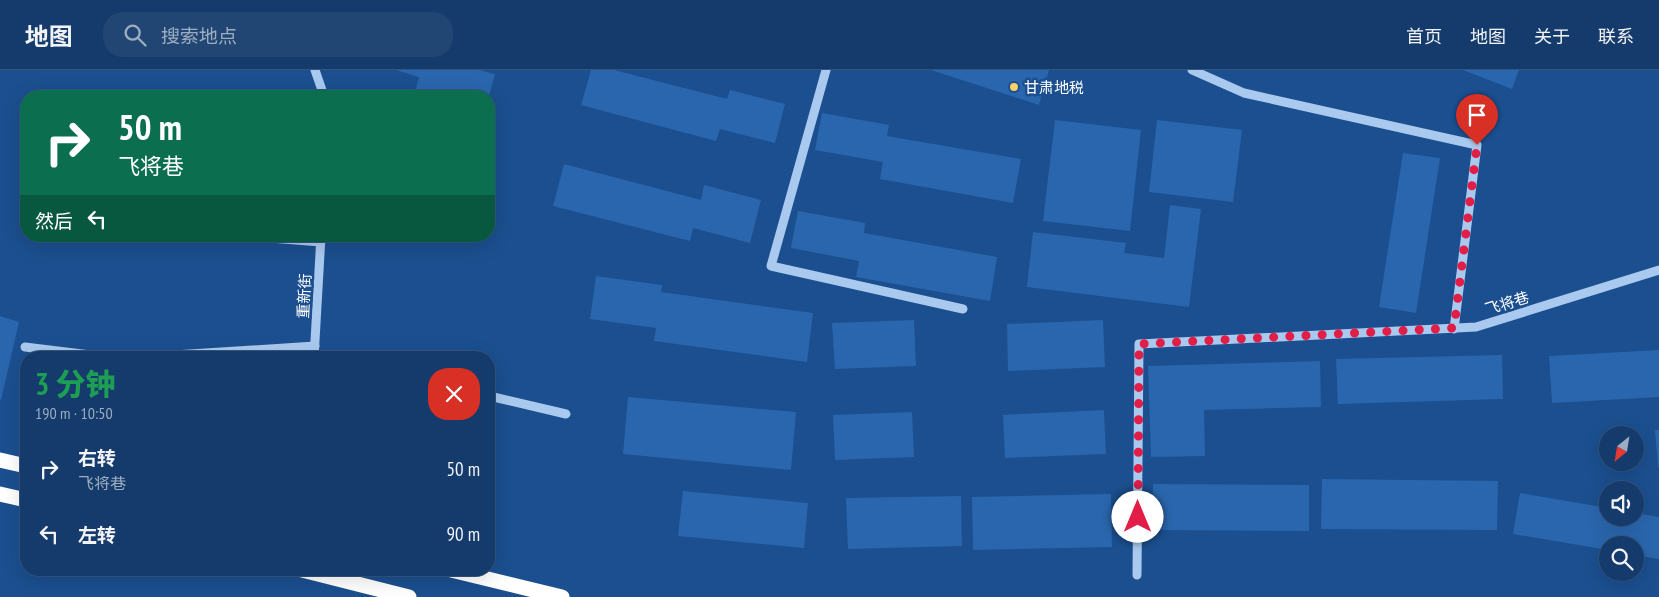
<!DOCTYPE html>
<html lang="zh">
<meta charset="utf-8">
<style>
:root{--surface:#143b6b;--page:#214673;--text:#f1f3f6;--muted:#9dadc1;--line:#33557e}
body{margin:0;font-family:"PT Sans Narrow","Noto Sans SC",sans-serif;background:var(--page);color:var(--text);height:100vh;display:flex;flex-direction:column;font-size:19px;white-space:nowrap}
*{box-sizing:border-box;margin:0}
p{font-size:16px;color:var(--muted)}
.icon{flex:none;width:28px;height:28px;fill:none;stroke:currentColor;stroke-width:2;stroke-linecap:round;stroke-linejoin:round}
.map{position:relative;flex:1;overflow:hidden}
.side{position:absolute;left:20px;top:281px;width:475px;height:225px;display:flex;flex-direction:column;background:var(--surface);border-radius:20px;box-shadow:0 5px 20px #0002,0 0 0 1px var(--line)}
.side>*{flex:none}
.banner{position:absolute;left:20px;top:20px;width:475px;height:152px;border-radius:20px;box-shadow:0 5px 20px #0002,0 0 0 1px var(--line);background:#0b6e4f;color:#fff;overflow:hidden}
.needle{width:32px;rotate:210deg}
.buttons{position:absolute;left:1599px;top:356px;display:grid;gap:10px}
.buttons a{display:grid;place-items:center;width:45px;height:45px;border-radius:50%;background:var(--surface);box-shadow:0 5px 20px #0002,0 0 0 1px var(--line);font-size:25px}
.pin{position:absolute;display:grid;place-items:center;width:42px;height:42px;color:#fff;margin:-51px -21px;border-radius:50% 50% 50% 0;rotate:-45deg;box-shadow:0 0 5px #0007}
.pin .icon{rotate:45deg}
.me{position:absolute;width:55px;margin:-28px;rotate:0deg;stroke-linejoin:round;filter:drop-shadow(0 0 4px #0008)}
.turn{display:flex;align-items:center;gap:18px;height:105px;padding:0 15px;font-size:22px}
.turn .icon{width:65px;height:65px;stroke-width:2.5}
.turn b{display:block;font-size:35px;line-height:42px}
.then{display:flex;align-items:center;height:48px;padding:0 15px;background:#0003;gap:10px;font-size:19px}
.round{display:grid;place-items:center;flex:none;width:52px;height:52px;border-radius:20px;background:var(--page)}
.head{display:flex;align-items:center;justify-content:space-between;height:85px;padding:0 15px}
h1{font-size:30px;font-weight:800;line-height:38px;color:#1e9e55}
ul{padding:0;list-style:none}
li{display:flex;align-items:center;gap:15px;height:65px;padding:0 15px}
li div{flex:1}
li b{display:block;font-size:19px}
li em{font-style:normal}
header{display:flex;align-items:center;gap:30px;box-sizing:border-box;height:70px;padding:0 25px;background:var(--surface);border-bottom:1px solid var(--line)}
header strong{font-size:24px}
nav{display:flex;gap:28px;margin-inline-start:auto;font-size:18px}
.search{width:350px;height:45px;background:var(--page);display:flex;align-items:center;gap:12px;box-sizing:border-box;padding:0 18px;border-radius:20px;color:var(--muted);font-size:19px}
.map>svg:first-child{display:block}
</style>
<header>
<strong>地图</strong>
<div class="search"><svg class="icon" aria-label="search" viewBox="0 0 24 24"><circle cx="10" cy="10" r="6"/><path d="M15 15l6 6"/></svg>搜索地点</div>
<nav><a>首页</a><a>地图</a><a>关于</a><a>联系</a></nav>
</header>
<div class="map">
<svg width="1659" height="527" viewBox="0 0 1659 527">
<rect width="100%" height="100%" fill="#1b4f8f"/>
<g fill="#2a66ad">
<path d="M 396,0 L 479,0 L 495,4 L 489,26 L 430,26 L 415,22 L 419,7 Z"/>
<path d="M 591,0 L 614,0 L 727,29 L 730,20 L 785,34 L 775,73 L 720,59 L 716,71 L 581,35 Z"/>
<path d="M 931,0 L 1049,0 L 1039,35 Z"/>
<path d="M 1463,0 L 1519,0 L 1512,19 Z"/>
<path d="M 822,43 L 889,55 L 887,66 L 1021,89 L 1013,133 L 880,109 L 883,92 L 815,80 Z"/>
<path d="M 1055,50 L 1141,60 L 1130,161 L 1043,151 Z"/>
<path d="M 1157,50 L 1242,60 L 1233,132 L 1149,122 Z"/>
<path d="M 1403,83 L 1440,88 L 1416,243 L 1379,237 Z"/>
<path d="M 564,94 L 701,130 L 704,115 L 761,130 L 750,173 L 693,158 L 690,171 L 553,136 Z"/>
<path d="M 1170,135 L 1201,139 L 1189,237 L 1027,217 L 1033,162 L 1126,173 L 1124,183 L 1164,188 Z"/>
<path d="M 798,141 L 865,153 L 864,163 L 997,187 L 990,231 L 856,207 L 859,191 L 791,178 Z"/>
<path d="M 596,206 L 662,215 L 661,222 L 813,243 L 807,292 L 654,271 L 656,258 L 590,249 Z"/>
<path d="M 0,246 L 19,252 L 1,330 L 0,329 Z"/>
<path d="M 914,250 L 916,296 L 835,299 L 832,253 Z"/>
<path d="M 1103,250 L 1105,297 L 1008,301 L 1007,254 Z"/>
<path d="M 1659,280 L 1659,327 L 1552,333 L 1549,286 Z"/>
<path d="M 1502,285 L 1503,329 L 1338,334 L 1336,289 Z"/>
<path d="M 1320,291 L 1321,337 L 1204,340 L 1205,386 L 1151,387 L 1148,296 Z"/>
<path d="M 628,327 L 796,342 L 791,400 L 623,384 Z"/>
<path d="M 1104,340 L 1106,384 L 1005,388 L 1003,345 Z"/>
<path d="M 912,342 L 914,387 L 835,390 L 833,345 Z"/>
<path d="M 1655,360 L 1659,360 L 1659,397 L 1658,397 Z"/>
<path d="M 1322,409 L 1498,411 L 1497,460 L 1321,459 Z"/>
<path d="M 1153,414 L 1309,415 L 1309,461 L 1152,460 Z"/>
<path d="M 683,421 L 808,433 L 804,478 L 678,466 Z"/>
<path d="M 1520,423 L 1608,438 L 1608,448 L 1635,448 L 1635,443 L 1659,447 L 1659,489 L 1635,485 L 1635,475 L 1608,475 L 1608,480 L 1513,464 Z"/>
<path d="M 1111,424 L 1112,477 L 973,480 L 972,427 Z"/>
<path d="M 961,426 L 962,476 L 848,479 L 846,428 Z"/>
</g>
<g fill="none" stroke-linecap="round" stroke-linejoin="round">
<g stroke="#a9c9ee" stroke-width="9">
<path d="M 315,0 L 324,26"/>
<path d="M 826,0 L 771,196 L 963,239"/>
<path d="M 1192,0 L 1244,23 L 1477,75 L 1454,259"/>
<path d="M 245,166 L 321,172"/>
<path d="M 25,277 L 115,288"/>
<path d="M 127,288 L 315,276"/>
<path d="M 314,288 L 321,166"/>
<path d="M 489,326 L 566,344"/>
<path d="M 1137,505 L 1139,274 L 1476,257 L 1659,200"/>
</g>
<g stroke="#fff" stroke-width="15">
<path d="M 0,390 L 26,396"/>
<path d="M 0,424 L 26,430"/>
<path d="M 302,500 L 409,527"/>
<path d="M 451,500 L 562,527"/>
</g>
</g>
<g fill="none" stroke-linecap="round" stroke-linejoin="round">
<path stroke="#e11d48" stroke-width="9" stroke-dasharray="0 16.2" d="M 1138,447 L 1139,274 L 1454,258 L 1477,75"/>
</g>
<circle fill="#ffd166" stroke="#1b4f8f" stroke-width="2" cx="1014" cy="17" r="5"/>
<g text-anchor="middle" dominant-baseline="central" stroke-width="5" stroke-linejoin="round" paint-order="stroke">
<g font-size="15" fill="#fff" stroke="#1b4f8f" text-anchor="start">
<text x="1024" y="17">甘肃地税</text>
</g>
<g font-size="15" fill="#fff" stroke="#1b4f8f">
<text transform="translate(304 226) rotate(-87)">重新街</text>
<text transform="translate(1507 233) rotate(-17)">飞将巷</text>
</g>
</g>
</svg>
<div class="buttons">
<a><svg class="needle" viewBox="-14 -14 28 28"><path d="M0-13l5 13h-10z" fill="#e53935"/><path d="M0 13l5-13h-10z" fill="#9dadc1"/></svg></a>
<a><svg class="icon" aria-label="sound" viewBox="0 0 24 24"><path d="M4 9h4l5-4v14l-5-4H4zM17 9q2 3 0 6"/></svg></a>
<a><svg class="icon" aria-label="search" viewBox="0 0 24 24"><circle cx="10" cy="10" r="6"/><path d="M15 15l6 6"/></svg></a>
</div>
<div class="pin" style="left:1477px;top:75px;background:#d93025"><svg class="icon" aria-label="arrive" viewBox="0 0 24 24"><path d="M6 21V4h12l-3 4 3 4H6"/></svg></div>
<svg class="me" style="left:1138px;top:447px" viewBox="-20 -20 40 40"><circle r="19" fill="#fff"/><path d="M0-13L10 11 0 6-10 11z" fill="#e11d48"/></svg>
<div class="banner">
<div class="turn"><svg class="icon" aria-label="right" viewBox="0 0 24 24"><path d="M7 20v-9h11M14 6l5 5-5 5"/></svg><div><b>50 m</b>飞将巷</div></div>
<div class="then">然后<svg class="icon" aria-label="left" viewBox="0 0 24 24"><path d="M17 20v-9H6M10 6l-5 5 5 5"/></svg></div>
</div>
<section class="side">
<div class="head"><div><h1>3 分钟</h1><p>190 m · 10:50</p></div><a class="round" style="background:#d93025;color:#fff"><svg class="icon" aria-label="close" viewBox="0 0 24 24"><path d="M6 6l12 12M18 6L6 18"/></svg></a></div>
<ul>
<li><svg class="icon" aria-label="right" viewBox="0 0 24 24"><path d="M7 20v-9h11M14 6l5 5-5 5"/></svg><div><b>右转</b><p>飞将巷</p></div><em>50 m</em></li>
<li><svg class="icon" aria-label="left" viewBox="0 0 24 24"><path d="M17 20v-9H6M10 6l-5 5 5 5"/></svg><div><b>左转</b></div><em>90 m</em></li>
</ul>
</section>
</div>
